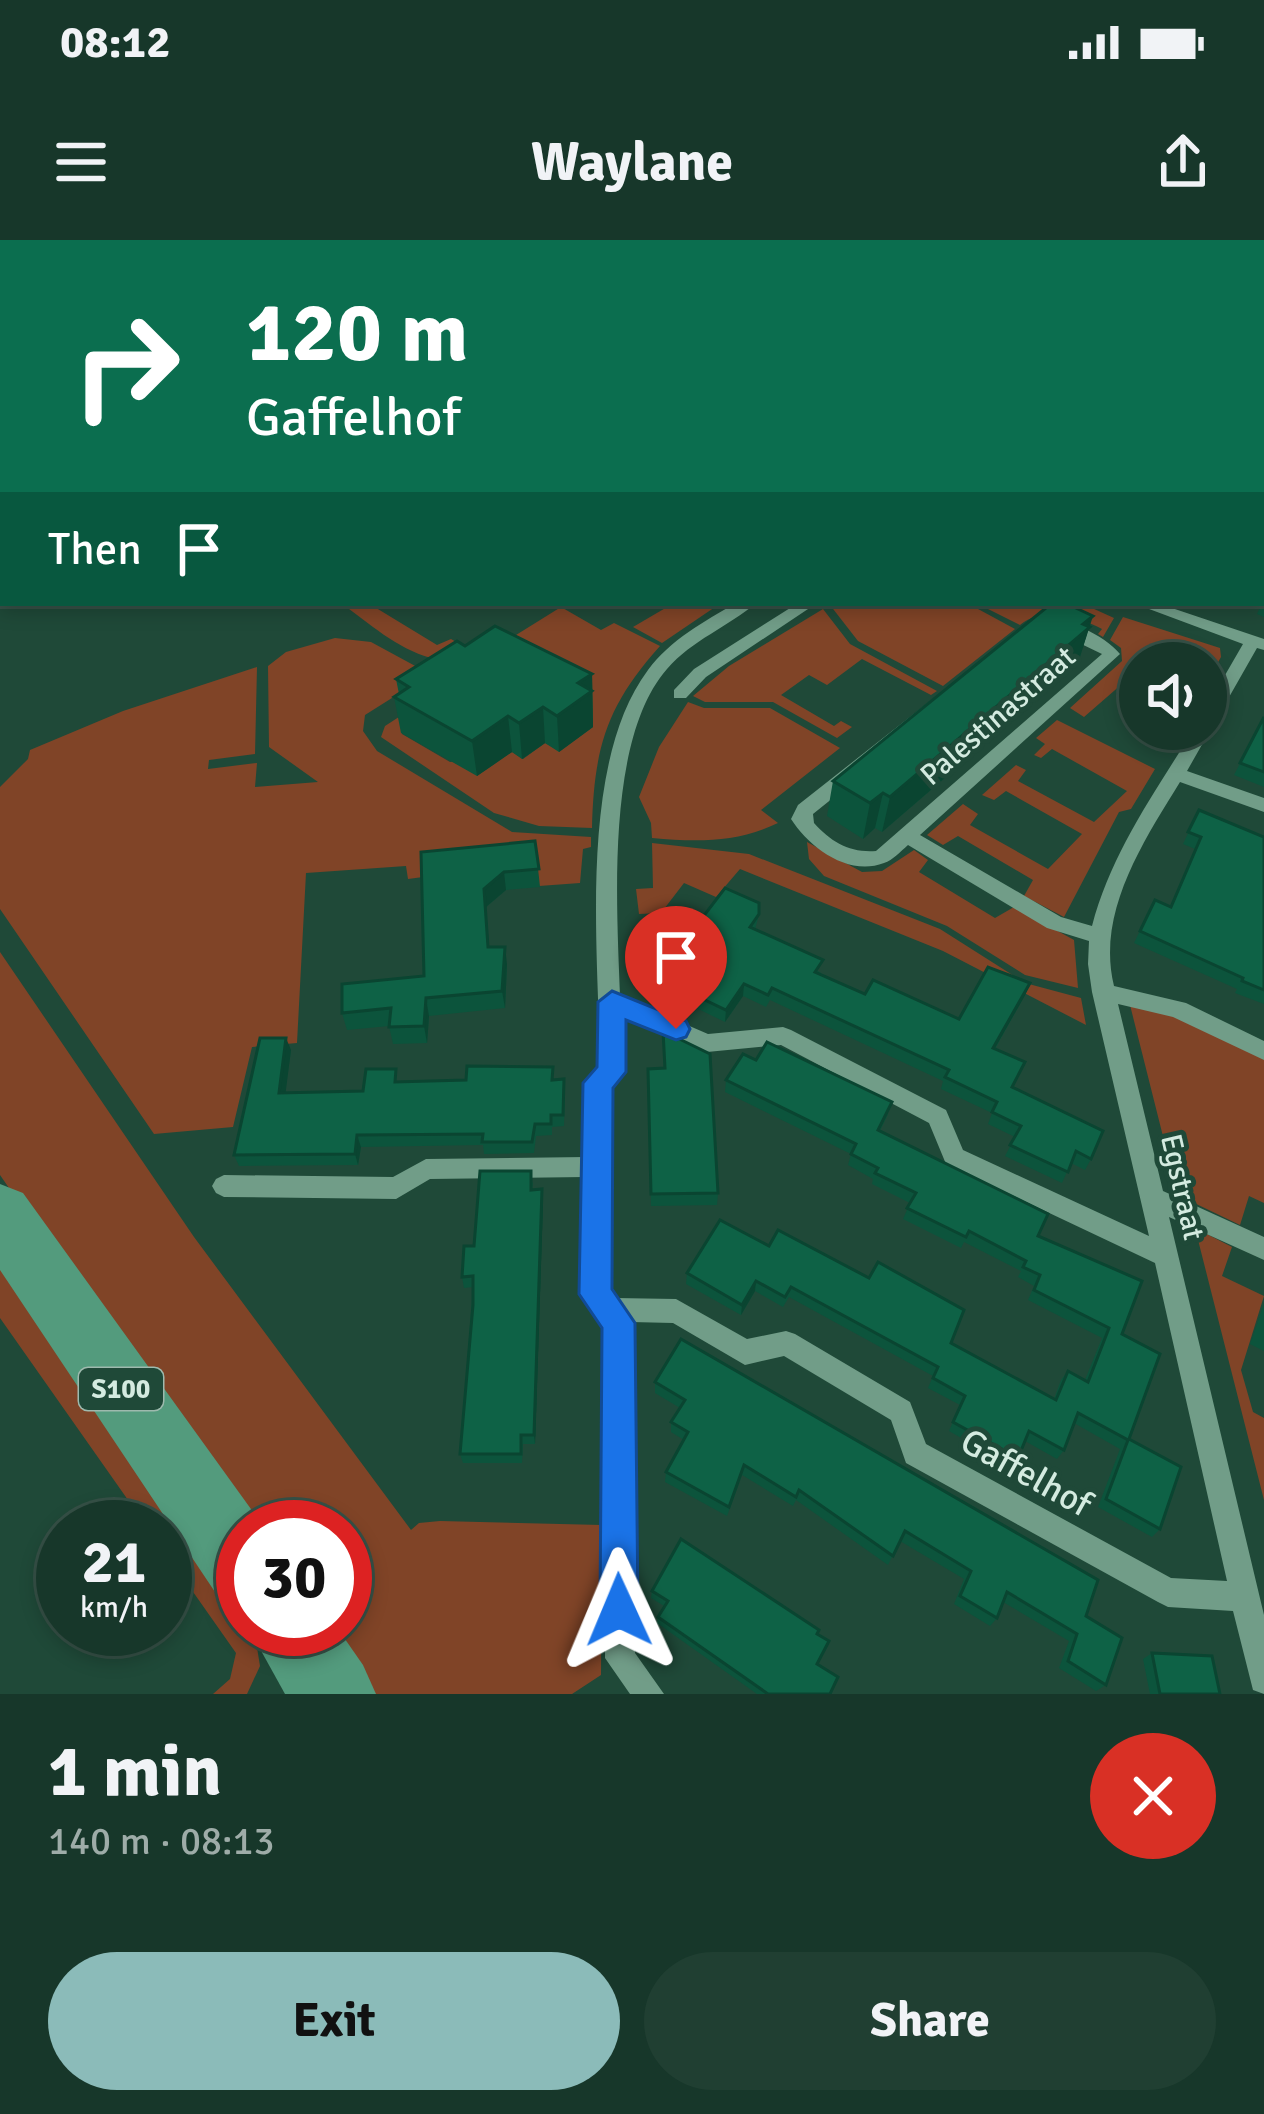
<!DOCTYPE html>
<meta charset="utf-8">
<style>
:root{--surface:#17372a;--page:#203f32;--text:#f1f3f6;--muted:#9eaca8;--line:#365147;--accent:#8bbbb9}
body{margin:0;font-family:Signika,sans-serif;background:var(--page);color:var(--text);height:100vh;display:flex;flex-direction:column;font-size:45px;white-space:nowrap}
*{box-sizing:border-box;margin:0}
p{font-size:39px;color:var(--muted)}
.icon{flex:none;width:66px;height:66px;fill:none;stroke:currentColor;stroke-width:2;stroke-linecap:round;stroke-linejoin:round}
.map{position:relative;height:1454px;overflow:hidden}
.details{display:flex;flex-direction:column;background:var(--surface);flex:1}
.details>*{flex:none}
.top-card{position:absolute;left:0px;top:0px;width:1266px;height:366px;box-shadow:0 6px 18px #0003,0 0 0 3px var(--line);background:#0b6e4f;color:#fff;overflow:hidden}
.tools{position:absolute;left:1119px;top:402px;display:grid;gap:24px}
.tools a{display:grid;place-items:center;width:108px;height:108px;border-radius:50%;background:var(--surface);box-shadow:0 6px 18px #0003,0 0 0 3px var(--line);font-size:60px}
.speed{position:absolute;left:36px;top:1260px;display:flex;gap:24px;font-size:60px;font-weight:700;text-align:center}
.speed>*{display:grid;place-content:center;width:156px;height:156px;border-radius:50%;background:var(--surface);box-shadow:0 6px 18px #0003,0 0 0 3px var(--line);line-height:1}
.speed small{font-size:30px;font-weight:400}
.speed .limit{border:18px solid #d22;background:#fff;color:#111}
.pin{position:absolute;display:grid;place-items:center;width:102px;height:102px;color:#fff;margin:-123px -51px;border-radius:50% 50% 50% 0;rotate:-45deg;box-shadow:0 0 12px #0007}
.pin .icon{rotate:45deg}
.me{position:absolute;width:132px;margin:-66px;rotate:359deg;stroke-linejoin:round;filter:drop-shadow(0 0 9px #0008)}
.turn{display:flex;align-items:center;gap:42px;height:252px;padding:0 48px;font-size:54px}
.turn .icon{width:156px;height:156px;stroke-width:2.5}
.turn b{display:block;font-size:84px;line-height:102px}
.then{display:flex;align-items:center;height:114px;padding:0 48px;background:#0003;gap:24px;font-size:45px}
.round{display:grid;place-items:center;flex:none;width:126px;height:126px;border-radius:63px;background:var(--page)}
.head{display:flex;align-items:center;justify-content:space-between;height:204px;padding:0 48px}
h1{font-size:72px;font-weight:800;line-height:90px}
.primary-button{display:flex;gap:24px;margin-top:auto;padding:24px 48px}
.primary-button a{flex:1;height:138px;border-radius:72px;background:var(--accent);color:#111;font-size:48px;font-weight:800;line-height:138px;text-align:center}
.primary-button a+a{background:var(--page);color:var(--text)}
.status{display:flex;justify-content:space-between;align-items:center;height:84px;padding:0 60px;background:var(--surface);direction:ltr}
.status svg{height:33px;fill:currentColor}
header{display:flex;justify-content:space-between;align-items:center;height:156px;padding:0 48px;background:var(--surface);font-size:54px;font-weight:800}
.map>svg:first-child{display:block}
</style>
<div class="status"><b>08:12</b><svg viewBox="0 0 49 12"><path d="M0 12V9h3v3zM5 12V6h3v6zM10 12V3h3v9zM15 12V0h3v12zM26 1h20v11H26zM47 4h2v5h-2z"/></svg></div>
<header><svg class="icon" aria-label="menu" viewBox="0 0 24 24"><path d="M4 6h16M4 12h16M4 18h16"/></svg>Waylane<svg class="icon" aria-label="share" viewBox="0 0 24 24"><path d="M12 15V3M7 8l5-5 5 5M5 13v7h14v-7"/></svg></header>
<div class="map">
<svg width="1264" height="1454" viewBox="0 0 1264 1454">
<rect width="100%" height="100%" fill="#1f4938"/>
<g fill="#804427">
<path d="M 341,363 L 368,363 L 437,405 L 451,399 L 456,402 L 431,418 C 396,408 370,384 341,363 Z"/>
<path d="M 674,363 L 721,363 L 662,403 L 633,387 Z"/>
<path d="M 967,363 L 1015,389 L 943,446 L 858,401 L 830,365 Z"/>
<path d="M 976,363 L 1081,363 L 1114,378 L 1103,397 L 1098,394 L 1102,389 C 1080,378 1045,365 1020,385 Z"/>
<path d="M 561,367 L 601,390 L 614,383 L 660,406 C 606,466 594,509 592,588 L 539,586 L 494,573 L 381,497 L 385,486 L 402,475 L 402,494 L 450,522 L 512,512 L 523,519 L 545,503 L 560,511 L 500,405 Z"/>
<path d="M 823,369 L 850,404 L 937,451 L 931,455 L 862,419 L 827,445 L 809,435 L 781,455 L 834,486 L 841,481 L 852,487 L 837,498 L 773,462 L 705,462 L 693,456 L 729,426 Z"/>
<path d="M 1123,377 L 1220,408 L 1221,417 L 1206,444 L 1206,423 L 1140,423 L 1140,440 L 1130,437 L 1084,477 L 1070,468 L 1122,421 L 1121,408 L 1110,400 Z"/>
<path d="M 335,398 L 371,402 L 430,434 L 365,475 L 363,491 L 377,511 L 512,592 L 591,597 L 591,607 L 583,609 L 580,643 L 539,646 L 537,622 L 408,639 L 406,626 L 306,633 L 297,803 L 252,807 L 233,887 L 154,894 L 0,669 L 0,547 L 28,519 L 30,510 L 123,471 L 257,427 L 255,514 L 209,520 L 208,529 L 257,523 L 255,547 L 318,542 L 269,507 L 268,426 L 286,412 Z"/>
<path d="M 688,462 L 704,468 L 770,468 L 840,508 L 761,570 L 778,583 C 736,603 697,602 652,598 L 651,583 L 639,557 L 659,507 Z"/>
<path d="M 1057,480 L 1155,529 L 1131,569 L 1119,572 L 1064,677 L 1024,656 L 1033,640 L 958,596 L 943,605 L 927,595 L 963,564 L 978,574 L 970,585 L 1048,629 L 1082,594 L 1006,551 L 994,560 L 982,555 L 1016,525 L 1026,530 L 1018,541 L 1094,582 L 1127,551 L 1052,509 L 1041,518 L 1034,515 L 1045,504 L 1036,498 Z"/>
<path d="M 807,602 L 862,632 L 882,631 L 914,610 L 928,620 L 919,632 L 995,678 L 1014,667 L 1074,700 L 1078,748 L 1025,735 L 947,686 L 824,636 L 809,619 Z"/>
<path d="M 652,603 L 749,614 L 940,689 L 1025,743 L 1081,758 L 1086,785 L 943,711 L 740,629 L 716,657 L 684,643 L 661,673 L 639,674 L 636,649 L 653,648 Z"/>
<path d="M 0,712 L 194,997 L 411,1290 L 419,1283 L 440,1281 L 602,1285 L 601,1435 L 572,1454 L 364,1454 L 317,1389 L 345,1389 L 345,1287 L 244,1287 L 0,935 Z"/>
<path d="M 1129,761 L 1153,766 L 1264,817 L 1264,963 L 1249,956 L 1240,985 L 1188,960 L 1185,949 L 1176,948 Z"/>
<path d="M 1195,988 L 1232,1007 L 1222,1036 L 1264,1056 L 1241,1130 L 1253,1172 L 1264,1178 L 1264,1260 Z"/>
<path d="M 0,1016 L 243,1370 L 243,1389 L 254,1389 L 260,1426 L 247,1454 L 213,1454 L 230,1439 L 236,1413 L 165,1312 L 165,1287 L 147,1287 L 0,1078 Z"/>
</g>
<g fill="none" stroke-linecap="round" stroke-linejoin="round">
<g fill="#719d88" fill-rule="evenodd">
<path d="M 481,0 L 493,0 L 492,3 L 480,3 Z"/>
<rect x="672" y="0" width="12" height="3"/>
<path d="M 931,0 L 948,0 L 952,3 L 935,3 Z"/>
<path d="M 1264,78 L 1264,87 L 1263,87 L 1263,79 Z"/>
<path d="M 3,131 L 3,139 L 0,140 L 0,132 Z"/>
<path d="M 736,363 L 756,363 C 728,387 692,400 667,429 C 605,500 617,667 620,756 L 708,794 L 783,787 L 791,790 L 946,870 L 963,910 L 1149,996 L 1092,752 L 1088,724 L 1089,701 L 1047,688 L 908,605 C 900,612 893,620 884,623 C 848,637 809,607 791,579 L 798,565 L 1038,376 C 1063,376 1105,395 1120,414 L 920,595 L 1061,677 L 1092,686 C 1111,613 1155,552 1194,489 L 1206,489 L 1206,468 L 1243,404 L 1133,363 L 1157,363 L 1264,399 L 1264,410 L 1257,408 L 1187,531 L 1264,558 L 1264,572 L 1180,542 C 1143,602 1096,673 1114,746 L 1186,763 L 1264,801 L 1264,820 L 1173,777 L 1118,764 L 1163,951 L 1264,997 L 1264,1020 L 1169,977 L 1264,1375 L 1264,1454 L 1253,1450 L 1233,1371 L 1168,1367 L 1158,1362 L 906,1223 L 891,1180 L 784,1116 L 745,1125 L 673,1083 L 631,1082 L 635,1413 L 664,1454 L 630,1454 L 605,1418 L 605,1087 L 583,1054 L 585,937 L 430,939 L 396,959 L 224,957 L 216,953 L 212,946 L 216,939 L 224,935 L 393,937 L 426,919 L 586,917 L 587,843 L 600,828 C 599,714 577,525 648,430 C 670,400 705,381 736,363 ZM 1046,387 L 1102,414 L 876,611 C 850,613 831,602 814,583 L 813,574 ZM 621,775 L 707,812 L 781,805 L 929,883 L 946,924 L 1155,1023 L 1227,1341 L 1171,1338 L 926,1204 L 910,1162 L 795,1094 L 786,1091 L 747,1099 L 676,1059 L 615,1058 L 609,1050 L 609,847 L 622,832 Z"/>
<path d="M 798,363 L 817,363 L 706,437 L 686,458 L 674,458 L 674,450 L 694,429 Z"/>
</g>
<g fill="#539b7d" fill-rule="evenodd">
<path d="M 0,944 L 23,953 L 264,1287 L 243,1287 L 243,1363 L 215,1352 L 0,1030 Z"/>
<path d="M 249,1389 L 338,1389 L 363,1425 L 376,1454 L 285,1454 Z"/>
</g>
</g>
<g fill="#0c543c">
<path d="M 1264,359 L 1264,377 L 1257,374 Z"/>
<path d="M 1089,387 L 1078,423 L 882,592 L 875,588 L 863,599 L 827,576 L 833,541 Z"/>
<path d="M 592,434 L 593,487 L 559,512 L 545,503 L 522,519 L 512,512 L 477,536 L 401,493 L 394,457 L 399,454 L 396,439 Z"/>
<path d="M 1264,477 L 1264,547 L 1234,535 Z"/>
<path d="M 1199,570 L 1264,597 L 1264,764 L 1235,753 L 1237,749 L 1134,703 L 1155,660 L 1171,666 L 1195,609 L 1183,604 Z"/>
<path d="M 535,601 L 540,647 L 506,650 L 486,667 L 489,707 L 507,724 L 505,768 L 429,776 L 427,803 L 393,804 L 389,786 L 347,790 L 342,773 L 424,736 L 421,612 Z"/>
<path d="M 759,674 L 755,690 L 821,733 L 820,734 L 865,754 L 959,779 L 1030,743 L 1025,755 L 995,809 L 1013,848 L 1091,919 L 1085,930 L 1071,923 L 1062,943 L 1005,916 L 1015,897 L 988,884 L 992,873 L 941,849 L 943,841 L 770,760 L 766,767 L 743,756 L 725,782 L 657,749 L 657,737 Z"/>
<path d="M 663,791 L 718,953 L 717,965 L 651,966 L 648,829 L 664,829 Z"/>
<path d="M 291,810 L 285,853 L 363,851 L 399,841 L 554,840 L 565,851 L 564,886 L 552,887 L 552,895 L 536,896 L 534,913 L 484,914 L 483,905 L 361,907 L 358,925 L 239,926 L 234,915 Z"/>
<path d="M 726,840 L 888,874 L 880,891 L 1038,996 L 1122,1094 L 1129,1199 L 1160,1289 L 1152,1297 L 1098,1267 L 1120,1209 L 1074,1183 L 1064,1210 L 1057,1219 L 1025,1201 L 1018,1218 L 1012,1227 L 949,1191 L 960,1165 L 928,1148 L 933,1136 L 789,1057 L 783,1067 L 755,1051 L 741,1075 L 686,1044 L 687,1033 L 720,980 L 1054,1159 L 1061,1140 L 1068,1131 L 1085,1140 L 1102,1098 L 1028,1060 L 1034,1046 L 1018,1037 L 1021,1031 L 964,1002 L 961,1008 L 903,979 L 910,963 L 872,944 L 873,939 L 848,925 L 851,914 L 725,852 Z"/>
<path d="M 533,942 L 532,950 L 542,949 L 543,961 L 535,1204 L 523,1204 L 522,1223 L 463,1223 L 460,1214 L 473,1047 L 464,1048 L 462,1037 L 474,1006 Z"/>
<path d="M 1264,1063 L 1264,1111 L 1250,1104 Z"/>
<path d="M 655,1142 L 1086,1376 L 1106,1445 L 1096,1451 L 1059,1428 L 1069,1401 L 1003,1362 L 997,1378 L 990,1386 L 954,1364 L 964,1339 L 900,1301 L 888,1325 L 796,1260 L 793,1266 L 742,1235 L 727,1276 L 665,1242 L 666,1232 L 684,1200 L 671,1192 L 671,1182 L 680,1168 L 655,1153 Z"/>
<path d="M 652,1351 L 817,1394 L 817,1424 L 830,1454 L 757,1454 L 657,1383 L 658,1377 L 664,1366 L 651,1358 Z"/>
<path d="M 1152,1413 L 1220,1454 L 1150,1454 L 1143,1419 Z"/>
</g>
<g fill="#0a4531">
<path d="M 1093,376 L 1078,423 L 882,592 L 890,557 Z"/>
<path d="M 592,434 L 593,487 L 559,512 L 557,476 L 578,443 Z"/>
<path d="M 543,467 L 545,503 L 522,519 L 519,483 Z"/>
<path d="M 508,476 L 512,512 L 477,536 L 472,501 Z"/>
<path d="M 883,553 L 875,588 L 863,599 L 870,563 Z"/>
<path d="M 504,632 L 506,650 L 486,667 L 490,724 L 484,649 Z"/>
<path d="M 505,707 L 507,724 L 505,768 L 502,751 Z"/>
<path d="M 1030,743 L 1025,755 L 988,820 L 993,808 Z"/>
<path d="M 744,744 L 743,756 L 725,782 L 726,770 Z"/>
<path d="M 426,758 L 429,776 L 427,803 L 424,786 Z"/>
<path d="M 286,798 L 291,810 L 284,865 L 279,853 Z"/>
<path d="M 357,895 L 361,907 L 358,925 L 355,914 Z"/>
<path d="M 542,949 L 543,961 L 535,1204 L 534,1195 Z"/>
<path d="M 756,1041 L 755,1051 L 741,1075 L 742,1065 Z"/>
</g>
<g fill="#0e6246" stroke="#0a4531" stroke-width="3">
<path d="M 517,0 L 640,0 L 640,3 L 516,3 Z"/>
<path d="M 712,0 L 935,0 L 932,3 L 712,3 Z"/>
<path d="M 973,0 L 1264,0 L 1264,45 L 1263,3 L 967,3 Z"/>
<path d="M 1264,98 L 1264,272 L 1263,273 L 1263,99 Z"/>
<path d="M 1052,363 L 1065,363 L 1093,376 L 1083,384 L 1090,387 L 890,557 L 883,553 L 870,563 L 833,541 Z"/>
<path d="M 495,386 L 592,434 L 578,443 L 592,451 L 557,476 L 543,467 L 519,483 L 508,476 L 472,501 L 394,457 L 409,447 L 396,439 L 457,401 L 465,406 Z"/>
<path d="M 1264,477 L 1264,532 L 1240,523 Z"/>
<path d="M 1199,570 L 1264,597 L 1264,750 L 1242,741 L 1243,738 L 1140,691 L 1155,660 L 1171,667 L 1201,597 L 1188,592 Z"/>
<path d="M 535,601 L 539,629 L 504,632 L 484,649 L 488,707 L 505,707 L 502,751 L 426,758 L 424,786 L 389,787 L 391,768 L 342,773 L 342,744 L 424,736 L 421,612 Z"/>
<path d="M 725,648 L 759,663 L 759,674 L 750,687 L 823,720 L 815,732 L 865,754 L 873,740 L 959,779 L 988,727 L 1030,743 L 993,808 L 1025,822 L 1012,847 L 1103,891 L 1091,919 L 1076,911 L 1068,932 L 1010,905 L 1021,886 L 992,872 L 997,862 L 945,837 L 949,830 L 772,748 L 768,755 L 744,744 L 726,770 L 657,737 Z"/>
<path d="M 663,791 L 710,814 L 718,953 L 651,954 L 648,829 L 665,828 Z"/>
<path d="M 260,798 L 286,798 L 279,853 L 363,851 L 366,829 L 396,829 L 395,842 L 466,840 L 467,826 L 553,827 L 552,840 L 564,839 L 563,875 L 551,875 L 551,884 L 535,884 L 532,902 L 482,902 L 483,894 L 357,895 L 355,914 L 234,915 Z"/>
<path d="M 767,802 L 892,862 L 878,890 L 1048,974 L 1038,996 L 1142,1041 L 1122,1094 L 1160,1114 L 1129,1199 L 1181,1227 L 1160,1289 L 1106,1259 L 1128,1200 L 1078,1173 L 1064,1210 L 1029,1191 L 1018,1218 L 953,1182 L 965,1156 L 933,1138 L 938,1127 L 791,1047 L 785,1057 L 756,1041 L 742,1065 L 687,1033 L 720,980 L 769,1006 L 778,990 L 869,1038 L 878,1022 L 964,1070 L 951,1103 L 1056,1160 L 1068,1131 L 1088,1142 L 1109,1088 L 1034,1050 L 1040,1035 L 1023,1027 L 1026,1021 L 969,991 L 966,997 L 907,968 L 916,953 L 875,933 L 878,928 L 851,914 L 856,904 L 726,840 L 743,814 L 756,820 Z"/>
<path d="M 480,931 L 531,931 L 531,950 L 542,949 L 534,1195 L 521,1195 L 521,1214 L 460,1214 L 473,1065 L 473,1036 L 462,1037 L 464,1006 L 474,1006 Z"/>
<path d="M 681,1099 L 1098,1340 L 1086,1376 L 1122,1398 L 1106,1445 L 1068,1421 L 1077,1394 L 1007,1352 L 997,1378 L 960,1356 L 971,1331 L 905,1291 L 893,1316 L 799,1250 L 796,1257 L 744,1225 L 729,1267 L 666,1232 L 688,1192 L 671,1182 L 685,1160 L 655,1142 Z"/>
<path d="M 681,1299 L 819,1390 L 817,1394 L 829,1401 L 817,1424 L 838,1437 L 830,1454 L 768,1454 L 658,1377 L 668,1361 L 652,1351 Z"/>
<path d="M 1152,1413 L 1212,1416 L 1220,1454 L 1160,1454 Z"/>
</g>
<path fill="#1a73e8" stroke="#114b97" stroke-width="3" d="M 612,751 L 686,781 L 690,789 L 686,797 L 676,800 L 626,780 L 626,832 L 613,848 L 612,1049 L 635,1083 L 638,1370 L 633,1384 L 619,1389 L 606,1384 L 600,1370 L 602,1088 L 579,1054 L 583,843 L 597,827 L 598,762 Z"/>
<g text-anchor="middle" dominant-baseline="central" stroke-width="10" stroke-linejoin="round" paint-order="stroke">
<rect fill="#1f4938" stroke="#9ebaae" stroke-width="3" x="79" y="1128" width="84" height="42" rx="9"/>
<g font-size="27" font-weight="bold" fill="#d4ebe0">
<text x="121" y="1149">S100</text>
</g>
<g font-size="30" fill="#d4ebe0" stroke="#1f4938">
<text transform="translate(998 476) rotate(-41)">Palestinastraat</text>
<text transform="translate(1182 947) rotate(77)">Egstraat</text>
</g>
<g font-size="36" fill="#d4ebe0" stroke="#1f4938">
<text transform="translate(1026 1233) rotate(29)">Gaffelhof</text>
</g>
</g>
</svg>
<div class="tools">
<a><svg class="icon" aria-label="sound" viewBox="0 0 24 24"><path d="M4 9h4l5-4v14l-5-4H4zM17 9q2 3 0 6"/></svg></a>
</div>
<div class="speed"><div>21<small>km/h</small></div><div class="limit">30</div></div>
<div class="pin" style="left:676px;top:789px;background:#d93025"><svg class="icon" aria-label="arrive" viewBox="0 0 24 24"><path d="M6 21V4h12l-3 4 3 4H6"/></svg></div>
<svg class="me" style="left:619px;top:1370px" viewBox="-20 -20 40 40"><path d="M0-17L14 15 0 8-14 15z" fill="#1a73e8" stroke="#fff" stroke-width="4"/></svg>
<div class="top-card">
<div class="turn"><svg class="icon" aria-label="right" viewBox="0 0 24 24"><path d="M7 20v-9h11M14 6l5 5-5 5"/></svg><div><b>120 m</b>Gaffelhof</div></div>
<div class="then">Then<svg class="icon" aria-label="arrive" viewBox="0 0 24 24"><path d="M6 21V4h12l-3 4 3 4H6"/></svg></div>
</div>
</div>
<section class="details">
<div class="head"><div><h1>1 min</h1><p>140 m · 08:13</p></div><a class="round" style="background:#d93025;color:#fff"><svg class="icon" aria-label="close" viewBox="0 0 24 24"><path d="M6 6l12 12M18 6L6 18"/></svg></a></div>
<div class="primary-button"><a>Exit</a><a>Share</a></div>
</section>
